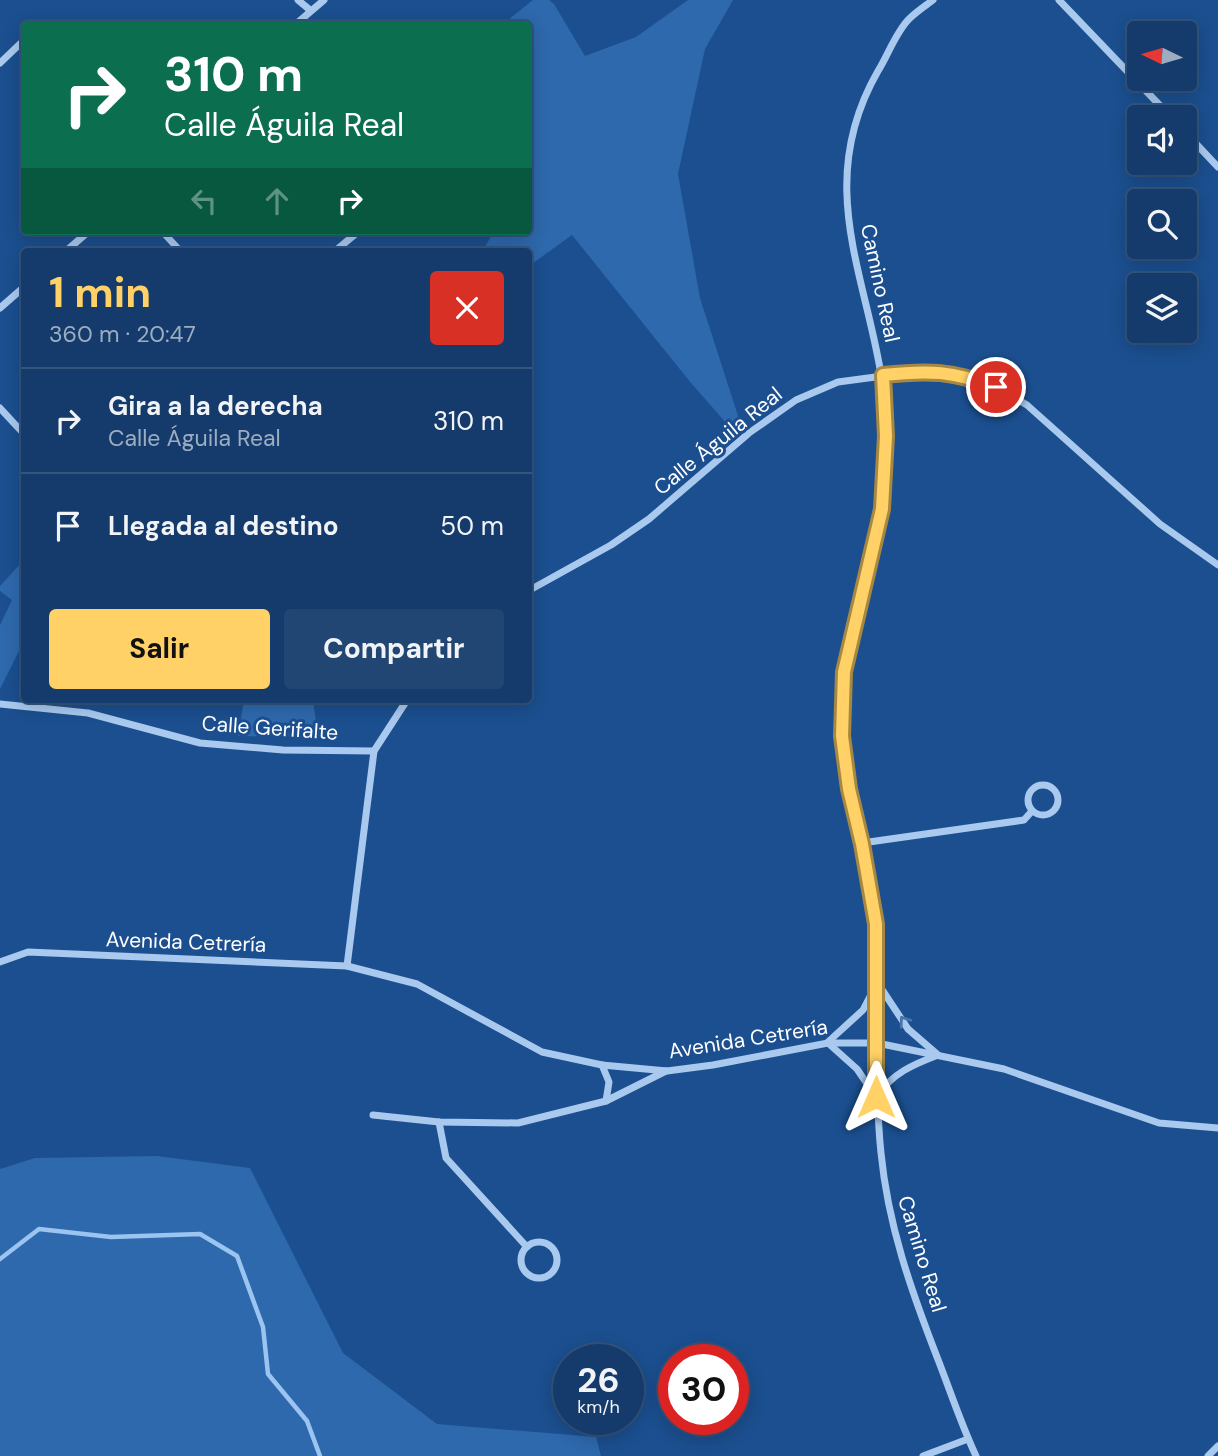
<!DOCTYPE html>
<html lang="es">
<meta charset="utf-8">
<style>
:root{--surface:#143b6b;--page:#214673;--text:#f1f3f6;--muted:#9dadc1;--line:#33557e;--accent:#ffd166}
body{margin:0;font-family:"DM Sans",sans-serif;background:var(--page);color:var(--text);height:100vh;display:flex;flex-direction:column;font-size:26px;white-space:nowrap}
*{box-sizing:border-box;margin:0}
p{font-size:23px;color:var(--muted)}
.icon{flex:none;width:38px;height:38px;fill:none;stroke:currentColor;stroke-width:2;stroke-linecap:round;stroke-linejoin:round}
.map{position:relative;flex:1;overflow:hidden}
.side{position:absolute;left:21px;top:248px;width:511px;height:455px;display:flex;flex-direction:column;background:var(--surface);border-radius:7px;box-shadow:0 4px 18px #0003,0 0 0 2px var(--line)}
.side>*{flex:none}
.hud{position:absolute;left:21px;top:21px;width:511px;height:214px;border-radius:7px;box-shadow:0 4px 18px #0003,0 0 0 2px var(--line);background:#0b6e4f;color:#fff;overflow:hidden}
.needle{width:46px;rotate:275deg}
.buttons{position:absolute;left:1127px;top:21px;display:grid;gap:14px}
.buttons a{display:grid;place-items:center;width:70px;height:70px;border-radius:7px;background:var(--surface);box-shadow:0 4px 18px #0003,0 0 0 2px var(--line);font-size:35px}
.speed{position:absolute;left:553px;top:1344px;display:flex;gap:14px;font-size:35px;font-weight:700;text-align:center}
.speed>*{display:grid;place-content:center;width:91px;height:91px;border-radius:50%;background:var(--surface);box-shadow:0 4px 18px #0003,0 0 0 2px var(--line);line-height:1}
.speed small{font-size:18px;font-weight:400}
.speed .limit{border:10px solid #d22;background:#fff;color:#111}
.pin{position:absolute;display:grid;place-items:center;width:60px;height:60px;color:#fff;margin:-30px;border:4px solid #fff;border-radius:50%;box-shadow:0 2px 7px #0007}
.me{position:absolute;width:77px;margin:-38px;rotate:0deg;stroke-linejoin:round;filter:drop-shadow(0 0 5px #0008)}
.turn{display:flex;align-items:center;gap:24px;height:147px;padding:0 28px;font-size:32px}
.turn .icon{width:91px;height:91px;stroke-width:2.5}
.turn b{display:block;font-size:49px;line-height:60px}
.lanes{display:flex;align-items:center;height:66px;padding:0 28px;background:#0003;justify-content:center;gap:35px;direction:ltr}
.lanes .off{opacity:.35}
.round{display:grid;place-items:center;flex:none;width:74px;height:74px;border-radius:7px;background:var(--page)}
.summary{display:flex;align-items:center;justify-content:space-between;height:119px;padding:0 28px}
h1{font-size:42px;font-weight:700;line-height:52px;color:var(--accent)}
.button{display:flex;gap:14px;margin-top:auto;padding:14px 28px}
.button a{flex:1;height:80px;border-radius:7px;background:var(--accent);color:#111;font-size:28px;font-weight:700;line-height:80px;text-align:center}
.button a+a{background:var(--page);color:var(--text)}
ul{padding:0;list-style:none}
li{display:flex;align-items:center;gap:21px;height:105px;padding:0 28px;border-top:2px solid var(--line)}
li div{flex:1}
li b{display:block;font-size:26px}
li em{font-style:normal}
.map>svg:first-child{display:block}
</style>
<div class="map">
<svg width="1218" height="1456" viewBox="0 0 1218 1456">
<rect width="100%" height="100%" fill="#1b4f8f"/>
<g fill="#2e69ad">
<path d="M 533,0 L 549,0 L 554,4 L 585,56 L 636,37 L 688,0 L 733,0 L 705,49 L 678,174 L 700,298 L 741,425 L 734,432 L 691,383 L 572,235 L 529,266 L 528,252 L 482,252 L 494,231 L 528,231 L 529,171 L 533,162 L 528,156 L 528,24 L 503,24 Z"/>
<path d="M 24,560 L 24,641 L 0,689 L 0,625 L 12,600 L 0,591 L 0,586 Z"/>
<path d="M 244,700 L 313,700 L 318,737 L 238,736 Z"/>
<path d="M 157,1156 L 250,1168 L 343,1353 L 437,1424 L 596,1437 L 601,1456 L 0,1456 L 0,1169 L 35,1158 Z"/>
</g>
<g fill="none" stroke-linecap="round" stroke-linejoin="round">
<path stroke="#9cc4f0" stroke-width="4.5" d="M 0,1259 L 39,1229 L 111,1237 L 200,1234 L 237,1256 L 263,1327 L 268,1374 L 307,1421 L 320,1456"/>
<g stroke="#a9c9ee" stroke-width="7">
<path d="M 298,0 L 310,10"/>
<path d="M 933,0 C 925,6 916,12 909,19 C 896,32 888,55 878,71 C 802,203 889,307 886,440 C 885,463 885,486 882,509 C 875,563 850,616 844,671 C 833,760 869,839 876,926 C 882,1002 873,1078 881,1153 C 888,1225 911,1290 937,1357 C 950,1390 961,1424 976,1456"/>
<path d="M 1059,0 L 1171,117"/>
<path d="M 296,24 L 324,0"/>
<path d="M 0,63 L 22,42"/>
<path d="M 1185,132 L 1218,167"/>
<path d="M 162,231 L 181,252"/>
<path d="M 65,252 L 89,231"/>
<path d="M 334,252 L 359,231"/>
<path d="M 0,308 L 24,287"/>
<path d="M 0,408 L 24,434"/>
<path d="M 528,591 L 611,545 L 649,519 L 749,433 L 796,400 L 838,382 L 928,370 L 961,374 L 996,387 L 1027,405 L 1160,524 L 1218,565"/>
<path d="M 0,704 L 88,713 L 200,743 L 283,750 L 374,751"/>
<circle cx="1043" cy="800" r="15"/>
<path d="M 862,843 L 1024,820 L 1032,811"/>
<path d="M 0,962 L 28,952 L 347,966 L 417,984 L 542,1052 L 602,1065 L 667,1071 L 713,1065 L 828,1043 L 877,1043 L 1004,1069 L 1159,1123 L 1218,1128"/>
<path d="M 347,966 L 374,751 L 407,700"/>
<path d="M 828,1042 L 863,1010 L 876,985"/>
<path d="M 828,1043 L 857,1069 L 876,1097"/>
<path d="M 602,1065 L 609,1082 L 606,1101 L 666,1071"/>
<path d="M 877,1096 C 893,1073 912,1065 938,1055 L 908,1029 L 877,982"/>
<path d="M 373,1115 L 439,1122 L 518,1123 L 606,1101"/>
<path d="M 439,1122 L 446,1158 L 527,1247"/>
<circle cx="539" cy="1260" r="18"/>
<path d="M 923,1456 L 968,1439"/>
<path d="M 1208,1456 L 1218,1446"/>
</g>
</g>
<defs><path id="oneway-chevron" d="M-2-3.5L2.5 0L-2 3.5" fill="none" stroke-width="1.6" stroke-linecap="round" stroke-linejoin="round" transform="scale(1.75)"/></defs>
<use stroke="#4674ac" href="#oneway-chevron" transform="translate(904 1021) rotate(-126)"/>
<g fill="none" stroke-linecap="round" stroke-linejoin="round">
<defs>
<path id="route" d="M 876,1097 L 876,924 L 862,844 L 849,789 L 842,736 L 844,672 L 882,509 L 886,436 L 883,375 C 930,370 952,371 996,387"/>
</defs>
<use href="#route" stroke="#a68842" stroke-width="18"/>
<use href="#route" stroke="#ffd166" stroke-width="12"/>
</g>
<g text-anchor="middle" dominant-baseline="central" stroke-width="6" stroke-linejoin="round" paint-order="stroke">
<g font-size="21" fill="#fff" stroke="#1b4f8f">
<text transform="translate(880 283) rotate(78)">Camino Real</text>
<text transform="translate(718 441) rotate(-39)">Calle Águila Real</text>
<text transform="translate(270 728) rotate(4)">Calle Gerifalte</text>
<text transform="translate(186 942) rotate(2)">Avenida Cetrería</text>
<text transform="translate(748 1039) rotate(-9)">Avenida Cetrería</text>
<text transform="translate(922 1254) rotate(73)">Camino Real</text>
</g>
</g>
</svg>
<div class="buttons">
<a><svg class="needle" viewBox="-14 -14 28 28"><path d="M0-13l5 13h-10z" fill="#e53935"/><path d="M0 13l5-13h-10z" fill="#9dadc1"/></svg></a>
<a><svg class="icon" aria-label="sound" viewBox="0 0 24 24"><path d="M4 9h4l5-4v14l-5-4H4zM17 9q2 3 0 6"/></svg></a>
<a><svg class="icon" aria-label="search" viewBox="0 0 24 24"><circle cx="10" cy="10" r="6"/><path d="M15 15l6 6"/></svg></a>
<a><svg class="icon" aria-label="layers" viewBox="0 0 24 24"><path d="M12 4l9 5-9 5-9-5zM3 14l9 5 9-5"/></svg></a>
</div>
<div class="speed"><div>26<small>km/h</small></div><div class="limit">30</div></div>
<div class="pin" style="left:996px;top:387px;background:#d93025"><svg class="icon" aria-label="arrive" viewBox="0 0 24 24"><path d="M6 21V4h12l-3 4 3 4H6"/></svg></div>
<svg class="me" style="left:876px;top:1097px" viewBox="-20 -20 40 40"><path d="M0-17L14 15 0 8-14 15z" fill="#ffd166" stroke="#fff" stroke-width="4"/></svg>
<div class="hud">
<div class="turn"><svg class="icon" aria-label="right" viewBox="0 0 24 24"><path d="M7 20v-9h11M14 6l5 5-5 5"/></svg><div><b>310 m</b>Calle Águila Real</div></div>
<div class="lanes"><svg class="icon off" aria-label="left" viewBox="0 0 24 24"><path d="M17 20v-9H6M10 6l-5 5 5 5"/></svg><svg class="icon off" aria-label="ahead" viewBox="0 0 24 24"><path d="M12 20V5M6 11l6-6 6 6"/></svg><svg class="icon" aria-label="right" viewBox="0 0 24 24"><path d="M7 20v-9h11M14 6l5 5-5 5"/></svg></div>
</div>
<section class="side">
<div class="summary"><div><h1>1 min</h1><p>360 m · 20:47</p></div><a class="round" style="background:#d93025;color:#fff"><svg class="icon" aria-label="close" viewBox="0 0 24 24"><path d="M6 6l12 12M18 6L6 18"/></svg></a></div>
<ul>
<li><svg class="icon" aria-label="right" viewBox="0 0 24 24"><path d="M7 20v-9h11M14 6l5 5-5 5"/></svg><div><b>Gira a la derecha</b><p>Calle Águila Real</p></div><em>310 m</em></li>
<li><svg class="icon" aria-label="arrive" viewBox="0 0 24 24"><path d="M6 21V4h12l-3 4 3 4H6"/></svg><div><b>Llegada al destino</b></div><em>50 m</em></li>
</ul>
<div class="button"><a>Salir</a><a>Compartir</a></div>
</section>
</div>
